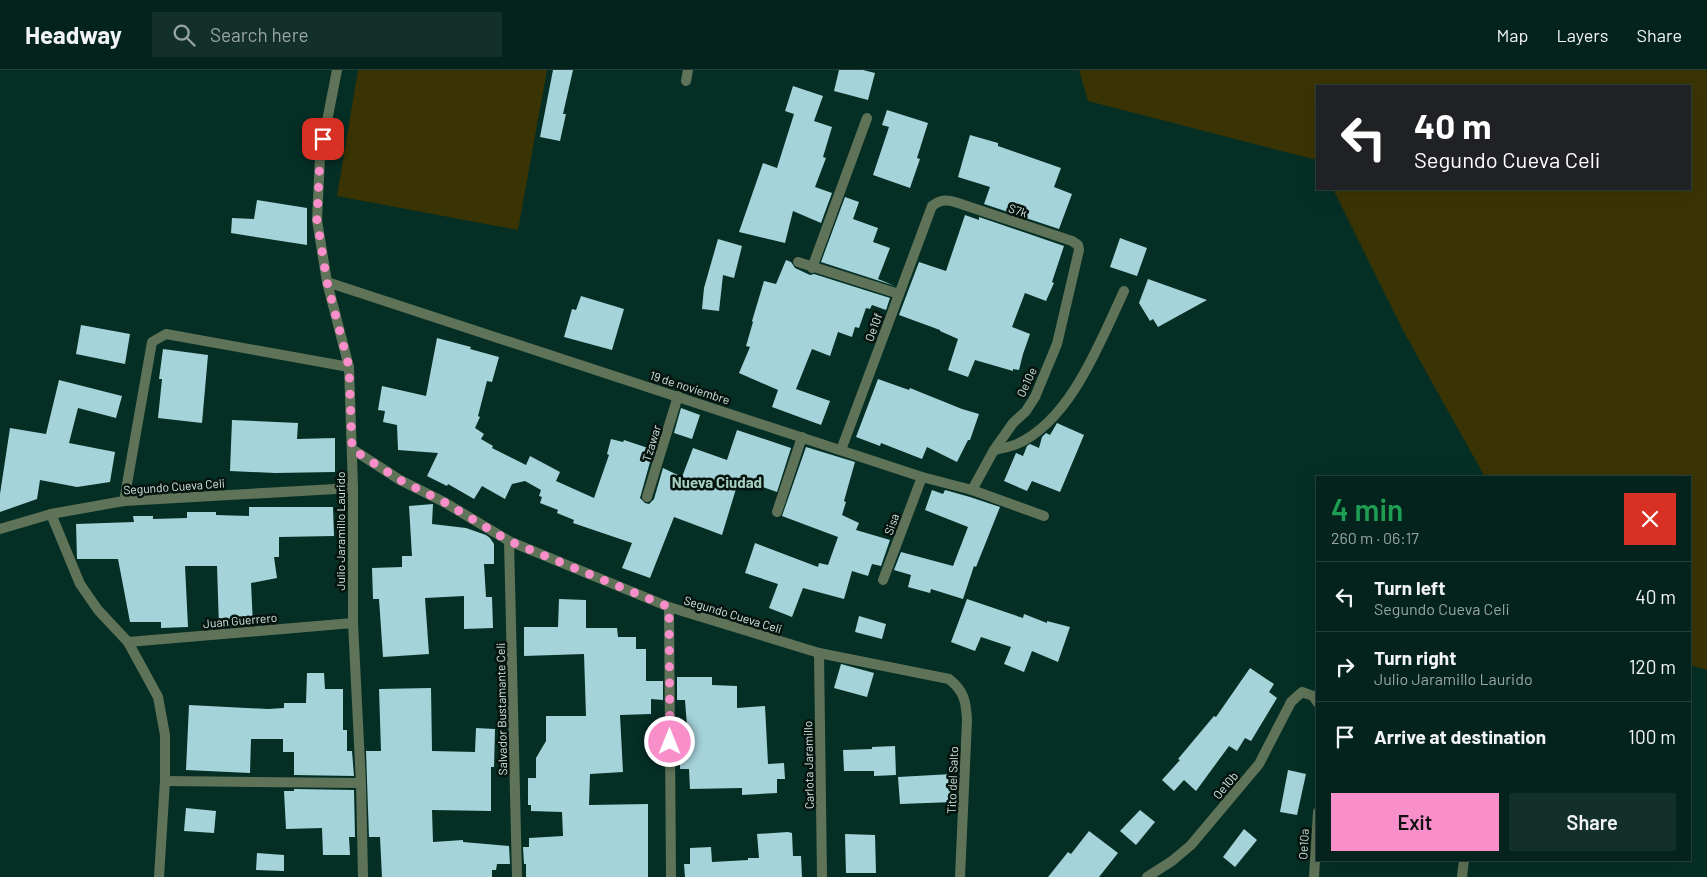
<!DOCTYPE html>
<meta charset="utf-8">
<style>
:root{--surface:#04231c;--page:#122f29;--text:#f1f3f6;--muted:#97a4a3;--line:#25403b;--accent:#f98fca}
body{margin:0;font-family:Barlow,sans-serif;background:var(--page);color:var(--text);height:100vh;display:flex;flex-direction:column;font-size:19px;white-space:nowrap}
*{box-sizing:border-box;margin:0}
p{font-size:16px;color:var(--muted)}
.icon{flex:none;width:28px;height:28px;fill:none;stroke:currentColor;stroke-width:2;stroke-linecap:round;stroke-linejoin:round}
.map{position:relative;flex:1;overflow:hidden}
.panel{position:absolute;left:1316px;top:406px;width:375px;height:385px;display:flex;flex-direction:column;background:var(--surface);border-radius:0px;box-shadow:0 5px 20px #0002,0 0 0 1px var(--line)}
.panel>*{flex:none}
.guide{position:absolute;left:1316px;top:15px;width:375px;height:105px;border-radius:0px;box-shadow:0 5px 20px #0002,0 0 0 1px var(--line);background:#202124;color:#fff;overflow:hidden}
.pin{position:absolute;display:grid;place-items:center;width:42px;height:42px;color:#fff;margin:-21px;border-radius:10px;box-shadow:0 2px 8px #0006}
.me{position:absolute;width:55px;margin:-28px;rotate:0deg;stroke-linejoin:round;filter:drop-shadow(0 0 4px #0008)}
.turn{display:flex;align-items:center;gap:18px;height:105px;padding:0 15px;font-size:22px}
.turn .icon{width:65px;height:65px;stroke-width:2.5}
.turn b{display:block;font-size:35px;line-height:42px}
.round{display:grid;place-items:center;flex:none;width:52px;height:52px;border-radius:0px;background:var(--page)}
.head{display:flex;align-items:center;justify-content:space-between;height:85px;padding:0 15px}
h1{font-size:30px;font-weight:600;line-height:38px;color:#1e9e55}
.primary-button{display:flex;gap:10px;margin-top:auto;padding:10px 15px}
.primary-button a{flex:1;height:58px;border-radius:0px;background:var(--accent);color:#111;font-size:20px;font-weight:600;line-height:58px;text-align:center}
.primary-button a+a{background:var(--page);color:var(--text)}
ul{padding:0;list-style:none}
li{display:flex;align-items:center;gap:15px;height:70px;padding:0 15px;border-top:1px solid var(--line)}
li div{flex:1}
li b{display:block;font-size:19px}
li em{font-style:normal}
header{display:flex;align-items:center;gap:30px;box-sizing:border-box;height:70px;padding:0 25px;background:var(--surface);border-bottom:1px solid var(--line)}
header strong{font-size:24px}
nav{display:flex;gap:28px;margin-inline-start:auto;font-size:18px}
.search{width:350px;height:45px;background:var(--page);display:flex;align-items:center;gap:12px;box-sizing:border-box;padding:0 18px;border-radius:0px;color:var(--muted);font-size:19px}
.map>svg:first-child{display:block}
</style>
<header>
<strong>Headway</strong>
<div class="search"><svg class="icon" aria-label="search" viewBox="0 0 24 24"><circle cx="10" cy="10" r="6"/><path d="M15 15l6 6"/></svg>Search here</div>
<nav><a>Map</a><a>Layers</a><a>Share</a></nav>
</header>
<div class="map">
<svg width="1707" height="807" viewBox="0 0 1707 807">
<rect width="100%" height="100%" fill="#052f25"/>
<g fill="#3a3404">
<path d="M 358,0 L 547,0 L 518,160 L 337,126 Z"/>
<path d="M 1079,0 L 1707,0 L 1707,600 L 1690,595 L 1690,408 L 1485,407 L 1404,262 L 1333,119 L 1690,119 L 1690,16 L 1318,16 L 1317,90 L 1088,31 Z"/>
</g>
<g fill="#a5d3da">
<path d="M 553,0 L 573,0 L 563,44 L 566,44 L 560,71 L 540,67 Z"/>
<path d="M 839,0 L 863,0 L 875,3 L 868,30 L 834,21 Z"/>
<path d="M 793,16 L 823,26 L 814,51 L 832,57 L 823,87 L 826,88 L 815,117 L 832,123 L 821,153 L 793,141 L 785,173 L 739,162 L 763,93 L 777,98 L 794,44 L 785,41 Z"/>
<path d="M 887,40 L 928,53 L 917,88 L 920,89 L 910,118 L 873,105 L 889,57 L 882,55 Z"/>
<path d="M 970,65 L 998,73 L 998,76 L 1061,98 L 1054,117 L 1072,124 L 1059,159 L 984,134 L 990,117 L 958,107 Z"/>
<path d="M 845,127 L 859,132 L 853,149 L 878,158 L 873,172 L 890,178 L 878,209 L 895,216 L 821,192 Z"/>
<path d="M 257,130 L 307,138 L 307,175 L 231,163 L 232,148 L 254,149 Z"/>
<path d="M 965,145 L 979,150 L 979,147 L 1064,176 L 1052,212 L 1054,213 L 1046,231 L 1025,223 L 1012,257 L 1030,264 L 1023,284 L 1019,300 L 1013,299 L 1013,301 L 975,290 L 968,307 L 948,300 L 958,269 L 940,261 L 940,260 L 899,245 L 919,192 L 946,201 Z"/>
<path d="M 1120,168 L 1147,178 L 1137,206 L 1110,197 Z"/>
<path d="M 718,169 L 742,176 L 734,208 L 723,205 L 719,241 L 702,239 L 704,218 Z"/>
<path d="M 786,190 L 791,192 L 795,198 L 810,205 L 814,204 L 890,228 L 886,240 L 872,235 L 870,239 L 866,238 L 859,258 L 855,257 L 852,267 L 838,262 L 830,286 L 812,279 L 796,319 L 830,331 L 821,355 L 772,337 L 778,320 L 739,303 L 750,277 L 746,276 L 753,252 L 752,251 L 764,211 L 776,214 Z"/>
<path d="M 1148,209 L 1207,230 L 1158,257 L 1153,249 L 1150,251 L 1139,233 Z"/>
<path d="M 581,226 L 624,239 L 612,280 L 564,267 L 572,239 L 576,240 Z"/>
<path d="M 81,255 L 130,264 L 125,294 L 76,284 Z"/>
<path d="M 437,268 L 471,277 L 470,279 L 499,287 L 492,312 L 487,311 L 478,346 L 480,347 L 475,358 L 484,364 L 481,369 L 493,376 L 492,378 L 526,395 L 530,386 L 560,402 L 556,411 L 594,428 L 609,385 L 607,384 L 611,369 L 623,372 L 624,370 L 651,379 L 647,391 L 650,392 L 640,428 L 645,433 L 649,434 L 654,429 L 663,398 L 682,407 L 693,378 L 727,390 L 737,360 L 791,378 L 777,422 L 739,409 L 722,465 L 674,447 L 650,508 L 622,498 L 632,473 L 573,453 L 574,450 L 557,443 L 558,440 L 540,433 L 542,427 L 539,426 L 541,420 L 525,411 L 512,414 L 505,429 L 482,416 L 474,429 L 448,414 L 447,416 L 427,406 L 438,383 L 398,380 L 397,355 L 383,352 L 385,341 L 378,340 L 382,316 L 426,326 Z"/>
<path d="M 163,279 L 208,285 L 202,353 L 158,348 L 162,309 L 159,309 Z"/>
<path d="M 878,309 L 909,320 L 910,318 L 962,339 L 979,344 L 970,370 L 968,370 L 957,392 L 927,377 L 922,389 L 881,373 L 880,376 L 856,367 Z"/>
<path d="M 59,310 L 122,326 L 116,348 L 78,338 L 69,373 L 115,382 L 110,412 L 77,417 L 40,410 L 37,429 L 0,442 L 0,424 L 10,358 L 46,364 Z"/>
<path d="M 681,338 L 700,345 L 692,369 L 674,363 Z"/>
<path d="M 232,350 L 298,353 L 297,369 L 335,368 L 335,402 L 275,403 L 230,401 Z"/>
<path d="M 1057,353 L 1084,365 L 1060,422 L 1032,411 L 1027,421 L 1004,411 L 1016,383 L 1023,386 L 1027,376 L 1030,374 L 1039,378 L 1042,367 L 1046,363 L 1050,365 Z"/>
<path d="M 806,377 L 855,392 L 844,431 L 846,432 L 842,445 L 859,453 L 856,460 L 890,470 L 881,496 L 872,494 L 868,506 L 852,501 L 844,529 L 803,518 L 792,547 L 769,538 L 778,514 L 745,503 L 755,473 L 818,497 L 819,493 L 828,495 L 838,467 L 782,446 Z"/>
<path d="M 932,420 L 943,424 L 945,420 L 970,427 L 1000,437 L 976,497 L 974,496 L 963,529 L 931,519 L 930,523 L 908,517 L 911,505 L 894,500 L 901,482 L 953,496 L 968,457 L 925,440 Z"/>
<path d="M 433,434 L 432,454 L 466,458 L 486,465 L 490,468 L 494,474 L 494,494 L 484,494 L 486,527 L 492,527 L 493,558 L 464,559 L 464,526 L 425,528 L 429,584 L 383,587 L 379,529 L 373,529 L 372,498 L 402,497 L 402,486 L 412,486 L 409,436 Z"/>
<path d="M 249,437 L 333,437 L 334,466 L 279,467 L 279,487 L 274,487 L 277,508 L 251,513 L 253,555 L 219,557 L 217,496 L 185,496 L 188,557 L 161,558 L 161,552 L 130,552 L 118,489 L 77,489 L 76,454 L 134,452 L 133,446 L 153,446 L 153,449 L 187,448 L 187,442 L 216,442 L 216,445 L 249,446 Z"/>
<path d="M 559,529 L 586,530 L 586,558 L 617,558 L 618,567 L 636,567 L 636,579 L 646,579 L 646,611 L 663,611 L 663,630 L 651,629 L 651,644 L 620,645 L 623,702 L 590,704 L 589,735 L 648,734 L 648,807 L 526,807 L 526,794 L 524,794 L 523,777 L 529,777 L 529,768 L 563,766 L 562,742 L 531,741 L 531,735 L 528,735 L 528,708 L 536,708 L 536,688 L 546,671 L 546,646 L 586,646 L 584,584 L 524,586 L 524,557 L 558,557 Z"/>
<path d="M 967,529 L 1023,548 L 1024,544 L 1047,553 L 1047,551 L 1070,557 L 1058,592 L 1032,581 L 1024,602 L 1004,594 L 1011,577 L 981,567 L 975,581 L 951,572 Z"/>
<path d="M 859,546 L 886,554 L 882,569 L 855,562 Z"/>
<path d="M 841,594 L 874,603 L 867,627 L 834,618 Z"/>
<path d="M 1250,598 L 1274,614 L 1269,622 L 1277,628 L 1251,671 L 1245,668 L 1237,681 L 1229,676 L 1196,721 L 1184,710 L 1174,721 L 1162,710 L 1180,690 L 1178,689 L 1214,646 L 1216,647 Z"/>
<path d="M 307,603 L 324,603 L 325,619 L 343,619 L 343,660 L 347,660 L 347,681 L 352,681 L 354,706 L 294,705 L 294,682 L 283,682 L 283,669 L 251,669 L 250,703 L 186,700 L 189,635 L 268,639 L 284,638 L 284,633 L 306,633 Z"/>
<path d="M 677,607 L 712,607 L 712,615 L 737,616 L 737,638 L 765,636 L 768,694 L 784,693 L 785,709 L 777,709 L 777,723 L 742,725 L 742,718 L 690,719 L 689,699 L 680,699 L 680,670 L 688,670 L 685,630 L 677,630 Z"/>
<path d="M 431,618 L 432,681 L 475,682 L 476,658 L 495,659 L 494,697 L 491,697 L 491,741 L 432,740 L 433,772 L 463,770 L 463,772 L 509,776 L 510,794 L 497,794 L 496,800 L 492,800 L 492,807 L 382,807 L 380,767 L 369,767 L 366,681 L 381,681 L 379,619 Z"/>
<path d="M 895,676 L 896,705 L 874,706 L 874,701 L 844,701 L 843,680 L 872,679 L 872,677 Z"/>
<path d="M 1288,700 L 1306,704 L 1297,745 L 1280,742 Z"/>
<path d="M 952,704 L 954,732 L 900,734 L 898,707 Z"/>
<path d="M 294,719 L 354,720 L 355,767 L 349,767 L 350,785 L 323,785 L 322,758 L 286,759 L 284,721 L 294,721 Z"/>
<path d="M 186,738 L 216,741 L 214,763 L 184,761 Z"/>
<path d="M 1140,740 L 1155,752 L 1136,775 L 1120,761 Z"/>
<path d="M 1244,759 L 1257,770 L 1235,797 L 1223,787 Z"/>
<path d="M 1089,761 L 1118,783 L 1099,807 L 1048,807 L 1068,782 L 1071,784 Z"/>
<path d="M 788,762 L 792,763 L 793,786 L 801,786 L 802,807 L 685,807 L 684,794 L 690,794 L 690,778 L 711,777 L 712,792 L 748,790 L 748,788 L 759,788 L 757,764 Z"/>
<path d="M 845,764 L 875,765 L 876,803 L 846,803 Z"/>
<path d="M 257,783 L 284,785 L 284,801 L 256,800 Z"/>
</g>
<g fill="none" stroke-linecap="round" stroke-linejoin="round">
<g stroke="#5f7358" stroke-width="10">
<path d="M 337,0 L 320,87 L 317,150 L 327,212 L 349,297 L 353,418 L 353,553 L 361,713 L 363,807"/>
<path d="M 686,11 L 688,0"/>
<path d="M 798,192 L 899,224"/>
<path d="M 812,198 L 867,48"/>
<path d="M 327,212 L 922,407 L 972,420 L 1044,446"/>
<path d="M 352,379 L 400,410 L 444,432 L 509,471 L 669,537 L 819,583 L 949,609 C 964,621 966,631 967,650 L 960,807"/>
<path d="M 841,380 L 932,136 C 940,130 946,129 955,132 L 1072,171 L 1078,175 L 1079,180 L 1057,274 L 1035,327 L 1026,341 L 1013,353 L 994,380 L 972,420"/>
<path d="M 994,380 C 1002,378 1010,377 1017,374 C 1071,350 1100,272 1124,221"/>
<path d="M 647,427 L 678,326"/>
<path d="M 124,431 L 152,272 L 166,264 L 349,297"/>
<path d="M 777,442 L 802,367"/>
<path d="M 51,444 L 80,514 L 98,540 L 128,572 L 158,627 L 165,665 L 165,711 L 159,807"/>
<path d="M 0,459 L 51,444 L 124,431 L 353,418"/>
<path d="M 509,471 L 517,807"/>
<path d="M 883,510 L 922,407"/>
<path d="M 669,537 L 671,807"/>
<path d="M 128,572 L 353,553"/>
<path d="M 819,583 L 822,807"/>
<path d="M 165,711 L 361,713"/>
<path d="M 1147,807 L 1172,791 L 1191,775 L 1259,694 L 1291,632 L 1302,622 L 1313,626 L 1318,633"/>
<path d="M 1314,807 L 1318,742"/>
<path d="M 1462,807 L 1464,790"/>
</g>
</g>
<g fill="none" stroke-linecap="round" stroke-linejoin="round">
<path stroke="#f98fca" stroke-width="9" stroke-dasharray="0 16.2" d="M 323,69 L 320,87 L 317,150 L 327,212 L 349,297 L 352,379 L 400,410 L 444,432 L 509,471 L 669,537 L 670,672"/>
</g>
<g text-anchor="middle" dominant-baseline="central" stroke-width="5" stroke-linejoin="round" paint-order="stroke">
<g font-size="12" fill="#d1e6de" stroke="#05140f">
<text transform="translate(1018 140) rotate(18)">S7k</text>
<text transform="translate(873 257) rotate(-70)">Oe10f</text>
<text transform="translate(1026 312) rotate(-65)">Oe10e</text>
<text transform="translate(690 317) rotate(18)">19 de noviembre</text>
<text transform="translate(651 373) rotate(-73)">Tzawar</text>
<text transform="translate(174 416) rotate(-4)">Segundo Cueva Celi</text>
<text transform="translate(891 454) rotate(-70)">Sisa</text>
<text transform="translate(340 461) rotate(-90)">Julio Jaramillo Laurido</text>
<text transform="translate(733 544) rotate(17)">Segundo Cueva Celi</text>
<text transform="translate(240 550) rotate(-5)">Juan Guerrero</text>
<text transform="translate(501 639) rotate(-91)">Salvador Bustamante Celi</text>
<text transform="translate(808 695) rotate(-91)">Carlota Jaramillo</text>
<text transform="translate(952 710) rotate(-88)">Tito del Salto</text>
<text transform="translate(1225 715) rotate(-50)">Oe10b</text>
<text transform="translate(1303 774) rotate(-87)">Oe10a</text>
</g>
<g font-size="15" font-weight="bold" fill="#a3cebf" stroke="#05140f">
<text x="717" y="412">Nueva Ciudad</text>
</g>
</g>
</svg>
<div class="pin" style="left:323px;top:69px;background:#d93025"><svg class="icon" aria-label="arrive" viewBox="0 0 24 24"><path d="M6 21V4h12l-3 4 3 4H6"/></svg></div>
<svg class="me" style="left:670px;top:672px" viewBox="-20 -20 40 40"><circle r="17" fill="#f98fca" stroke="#fff" stroke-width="3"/><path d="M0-11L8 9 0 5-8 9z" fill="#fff"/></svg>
<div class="guide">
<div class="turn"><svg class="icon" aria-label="left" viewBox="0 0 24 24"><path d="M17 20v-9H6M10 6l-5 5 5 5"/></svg><div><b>40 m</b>Segundo Cueva Celi</div></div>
</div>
<section class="panel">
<div class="head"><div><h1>4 min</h1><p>260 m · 06:17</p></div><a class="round" style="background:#d93025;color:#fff"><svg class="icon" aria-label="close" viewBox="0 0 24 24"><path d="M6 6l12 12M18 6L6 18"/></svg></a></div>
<ul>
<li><svg class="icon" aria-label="left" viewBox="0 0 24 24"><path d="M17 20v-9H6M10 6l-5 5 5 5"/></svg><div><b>Turn left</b><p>Segundo Cueva Celi</p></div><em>40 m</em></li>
<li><svg class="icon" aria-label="right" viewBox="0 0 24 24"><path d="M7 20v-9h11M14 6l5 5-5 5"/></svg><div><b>Turn right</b><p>Julio Jaramillo Laurido</p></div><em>120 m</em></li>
<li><svg class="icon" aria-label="arrive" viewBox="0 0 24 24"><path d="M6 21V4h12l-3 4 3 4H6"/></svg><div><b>Arrive at destination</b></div><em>100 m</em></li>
</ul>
<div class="primary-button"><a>Exit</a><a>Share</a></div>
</section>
</div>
